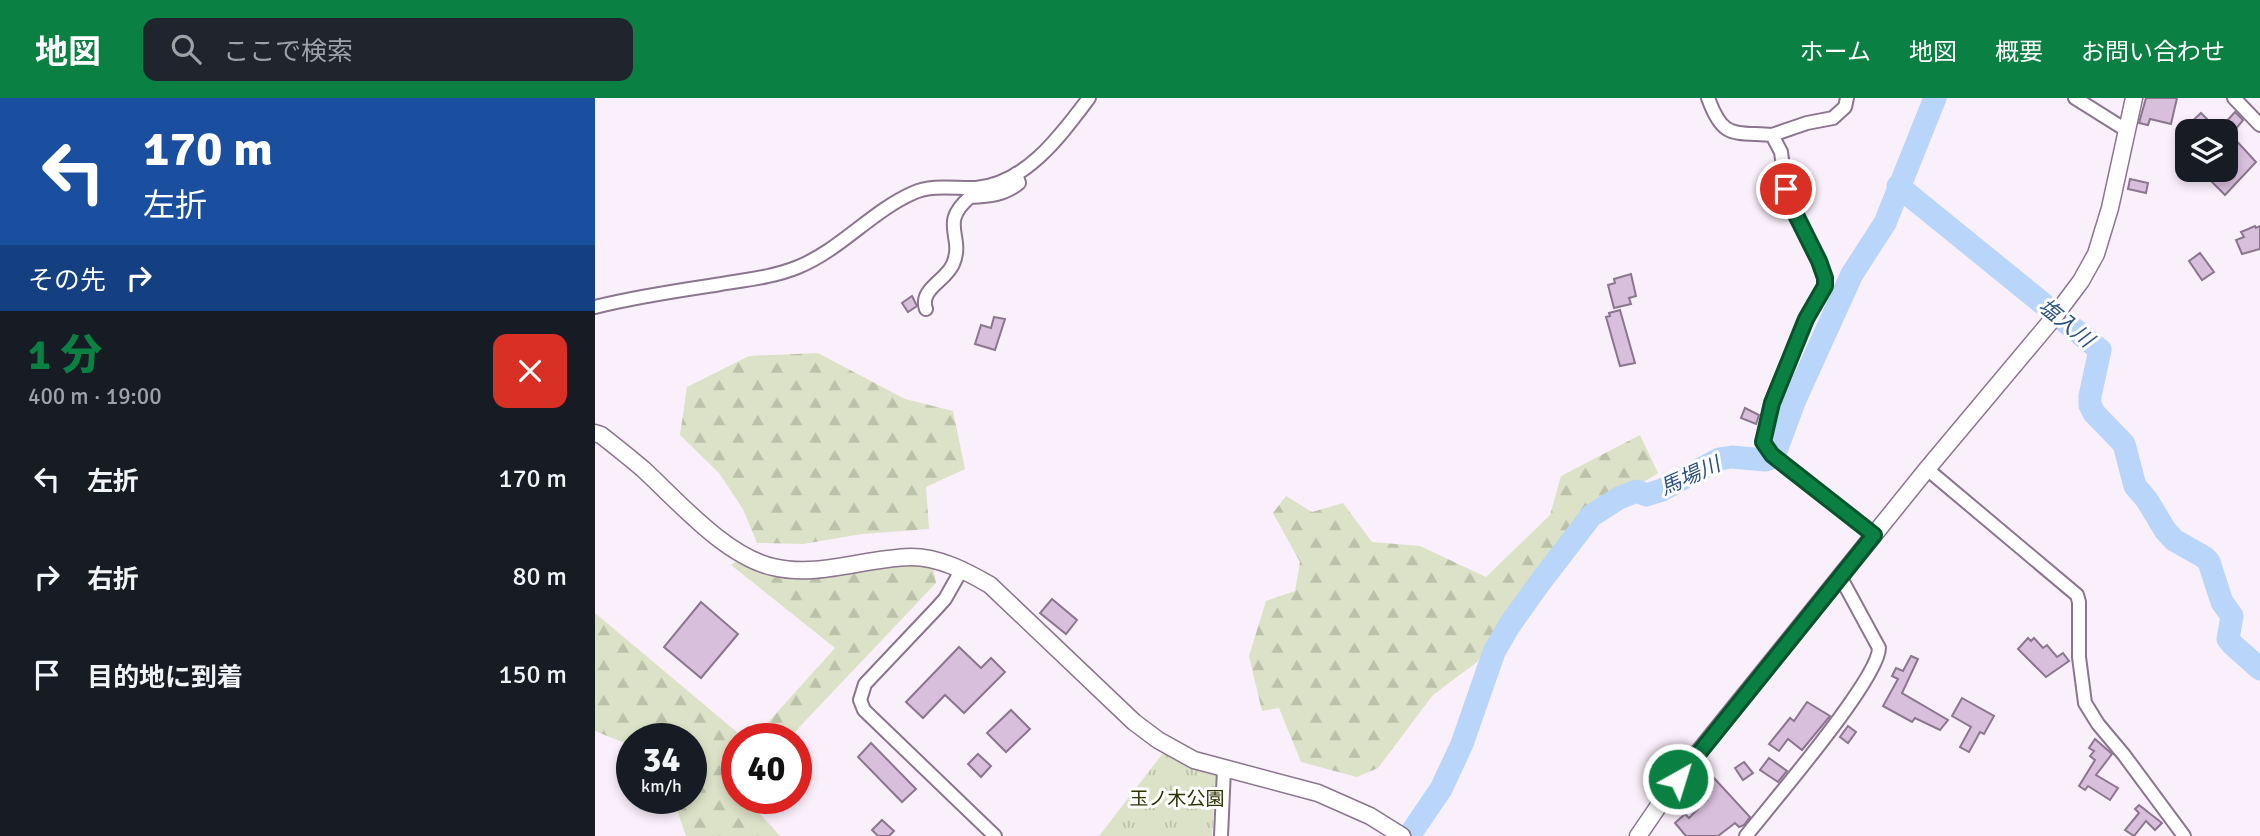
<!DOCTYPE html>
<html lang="ja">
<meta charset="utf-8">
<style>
:root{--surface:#171b24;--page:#20242c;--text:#f1f3f6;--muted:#9ea1a6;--accent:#0b8043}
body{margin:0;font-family:Signika,"Noto Sans JP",sans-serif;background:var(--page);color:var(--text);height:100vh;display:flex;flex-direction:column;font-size:26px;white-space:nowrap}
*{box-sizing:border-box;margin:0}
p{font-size:23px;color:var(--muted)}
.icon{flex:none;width:38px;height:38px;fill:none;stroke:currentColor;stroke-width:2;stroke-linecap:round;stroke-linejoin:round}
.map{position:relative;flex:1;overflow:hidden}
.sheet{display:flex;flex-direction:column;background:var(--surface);width:595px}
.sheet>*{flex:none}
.banner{background:#1a4fa0;color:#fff;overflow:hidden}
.buttons{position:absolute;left:1580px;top:21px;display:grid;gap:14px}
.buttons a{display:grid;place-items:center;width:63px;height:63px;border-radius:14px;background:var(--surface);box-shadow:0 4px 10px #0003;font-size:35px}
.speed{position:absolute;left:21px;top:625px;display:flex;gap:14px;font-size:35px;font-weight:700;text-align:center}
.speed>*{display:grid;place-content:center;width:91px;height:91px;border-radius:50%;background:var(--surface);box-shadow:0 4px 10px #0003;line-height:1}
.speed small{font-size:18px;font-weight:400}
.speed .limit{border:10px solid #d22;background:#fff;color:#111}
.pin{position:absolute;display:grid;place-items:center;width:60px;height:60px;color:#fff;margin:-30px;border:4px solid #fff;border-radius:50%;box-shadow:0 2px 7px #0007}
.me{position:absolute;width:77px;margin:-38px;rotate:39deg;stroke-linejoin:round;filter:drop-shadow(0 0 5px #0008)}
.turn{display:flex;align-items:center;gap:24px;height:147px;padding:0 28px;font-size:32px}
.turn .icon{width:91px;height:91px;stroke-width:2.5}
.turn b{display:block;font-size:49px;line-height:60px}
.then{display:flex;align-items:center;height:66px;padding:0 28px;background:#0003;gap:14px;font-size:26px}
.round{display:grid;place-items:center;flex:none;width:74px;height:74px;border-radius:14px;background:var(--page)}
.head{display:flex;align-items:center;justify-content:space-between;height:119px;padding:0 28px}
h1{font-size:42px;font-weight:800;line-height:52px;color:var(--accent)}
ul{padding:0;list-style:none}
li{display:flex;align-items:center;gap:21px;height:98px;padding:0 28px}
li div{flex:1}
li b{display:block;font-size:26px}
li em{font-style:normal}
header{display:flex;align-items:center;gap:42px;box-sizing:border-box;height:98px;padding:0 35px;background:var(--accent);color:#fff}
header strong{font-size:33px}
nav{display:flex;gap:38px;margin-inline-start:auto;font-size:24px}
.search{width:490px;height:63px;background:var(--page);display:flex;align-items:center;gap:18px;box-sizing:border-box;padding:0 24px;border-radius:14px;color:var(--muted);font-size:26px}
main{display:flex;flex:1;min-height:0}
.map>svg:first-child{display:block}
</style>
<header>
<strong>地図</strong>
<div class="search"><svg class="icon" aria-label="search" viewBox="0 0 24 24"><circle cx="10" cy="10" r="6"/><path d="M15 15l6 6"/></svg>ここで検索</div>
<nav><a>ホーム</a><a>地図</a><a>概要</a><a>お問い合わせ</a></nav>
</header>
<main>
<section class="sheet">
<div class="banner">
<div class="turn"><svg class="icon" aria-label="left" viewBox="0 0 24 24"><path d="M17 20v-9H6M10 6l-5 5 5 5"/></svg><div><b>170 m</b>左折</div></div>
<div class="then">その先<svg class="icon" aria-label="right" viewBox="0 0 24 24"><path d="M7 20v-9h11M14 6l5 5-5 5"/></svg></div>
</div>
<div class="head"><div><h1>1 分</h1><p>400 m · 19:00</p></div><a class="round" style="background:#d93025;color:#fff"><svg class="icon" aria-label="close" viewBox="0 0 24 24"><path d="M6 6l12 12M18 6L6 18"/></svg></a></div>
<ul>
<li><svg class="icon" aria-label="left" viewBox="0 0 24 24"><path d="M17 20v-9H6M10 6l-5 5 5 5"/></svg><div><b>左折</b></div><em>170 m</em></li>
<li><svg class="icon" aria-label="right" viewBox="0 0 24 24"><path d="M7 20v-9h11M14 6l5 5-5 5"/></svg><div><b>右折</b></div><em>80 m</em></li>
<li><svg class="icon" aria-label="arrive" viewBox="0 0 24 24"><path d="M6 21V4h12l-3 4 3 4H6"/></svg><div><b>目的地に到着</b></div><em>150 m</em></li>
</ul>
</section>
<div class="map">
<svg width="1665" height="738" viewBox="0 0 1665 738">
<defs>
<pattern id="forest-firs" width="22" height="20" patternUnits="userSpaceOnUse" patternTransform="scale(1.75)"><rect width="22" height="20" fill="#dce2c7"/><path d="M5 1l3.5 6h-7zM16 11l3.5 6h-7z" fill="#bcc1aa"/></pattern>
<pattern id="park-tufts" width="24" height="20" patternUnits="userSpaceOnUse" patternTransform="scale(1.75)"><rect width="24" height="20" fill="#dce2c7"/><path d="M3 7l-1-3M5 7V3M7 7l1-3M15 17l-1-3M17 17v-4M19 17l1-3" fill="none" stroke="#bcc1aa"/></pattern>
</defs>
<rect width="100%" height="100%" fill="#faf0fb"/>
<g fill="url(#forest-firs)">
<path d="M 223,255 L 310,301 L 358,313 L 370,371 L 331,389 L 334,431 L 267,436 L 208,446 L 162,445 L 148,411 L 124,375 L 85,337 L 92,289 L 154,258 Z"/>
<path d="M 1045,337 L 1063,375 L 987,423 L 924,501 L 882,564 L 838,597 L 783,670 L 762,679 L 706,664 L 684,610 L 667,613 L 654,558 L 671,503 L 700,493 L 705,464 L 678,415 L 691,398 L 717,414 L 748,405 L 777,444 L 825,448 L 891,479 L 955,417 L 966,378 Z"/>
<path d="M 301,459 L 337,464 L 341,485 L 194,640 L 159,640 L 240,550 L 136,467 L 140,464 L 203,481 L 253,475 Z"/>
<path d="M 0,515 L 149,640 L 142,640 L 142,681 L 138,685 L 142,690 L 142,700 L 151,700 L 185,738 L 91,738 L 78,700 L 96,700 L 96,640 L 37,640 L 37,648 L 0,633 Z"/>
</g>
<path fill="url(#park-tufts)" d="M 569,654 L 621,675 L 617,738 L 504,738 Z"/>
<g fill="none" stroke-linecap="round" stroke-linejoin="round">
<g stroke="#b9d5f9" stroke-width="23">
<path d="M 1303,88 L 1505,252 L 1495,298 L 1495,307 L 1499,315 L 1529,346 L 1540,388 L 1552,402 L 1570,432 L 1579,442 L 1609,459 L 1614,464 L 1627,504 L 1637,518 L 1633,541 L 1638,547 L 1665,571"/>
<path d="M 814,738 L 846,691 L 867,646 L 899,554 L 914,528 L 943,487 L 996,418 L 1024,400 L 1042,393 L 1051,397 L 1067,392 L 1124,361 L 1137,359 L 1170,362 L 1176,360 L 1181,353 L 1199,304 L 1257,176 L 1290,125 L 1340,0"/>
</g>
</g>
<g fill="#d8bfdc" stroke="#8b758f" stroke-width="2">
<path d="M 1551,0 L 1582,0 L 1576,26 L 1555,21 L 1553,27 L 1544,25 Z"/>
<path d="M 1640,14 L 1648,22 L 1636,37 L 1661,64 L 1630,97 L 1616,83 L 1628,72 L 1631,72 L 1631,24 Z"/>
<path d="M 1606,15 L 1624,33 L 1602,33 L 1595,25 Z"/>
<path d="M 1535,81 L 1553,85 L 1551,95 L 1533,91 Z"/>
<path d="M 1660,128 L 1661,130 L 1665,128 L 1665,151 L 1647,156 L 1641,142 L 1649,139 L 1646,134 Z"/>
<path d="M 1605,155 L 1619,174 L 1607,182 L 1594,163 Z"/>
<path d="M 1036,176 L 1041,198 L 1034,200 L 1036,206 L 1019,210 L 1013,187 L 1020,185 L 1019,181 Z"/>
<path d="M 317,198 L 322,208 L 313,214 L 307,205 Z"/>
<path d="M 1025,212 L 1040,265 L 1025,268 L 1011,219 L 1015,218 L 1014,215 Z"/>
<path d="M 399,219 L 410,221 L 400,252 L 380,246 L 386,227 L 396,230 Z"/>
<path d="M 1150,310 L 1164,317 L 1161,326 L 1146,320 Z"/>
<path d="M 457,501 L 482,522 L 471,536 L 445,515 Z"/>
<path d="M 106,504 L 143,536 L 106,580 L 69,549 Z"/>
<path d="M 1433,540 L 1436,543 L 1439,540 L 1448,550 L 1452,547 L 1462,559 L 1468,555 L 1474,563 L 1451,579 L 1423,551 Z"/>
<path d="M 364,549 L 386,570 L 396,560 L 410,574 L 369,615 L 350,597 L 328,620 L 311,604 Z"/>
<path d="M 1316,558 L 1323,561 L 1307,595 L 1353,622 L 1345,632 L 1320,620 L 1317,624 L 1288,608 L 1303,581 L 1297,578 L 1301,570 L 1308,573 Z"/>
<path d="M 1367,600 L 1399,618 L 1389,636 L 1385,634 L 1374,654 L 1365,649 L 1376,629 L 1357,618 Z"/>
<path d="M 1212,604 L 1235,618 L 1207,652 L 1193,641 L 1184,653 L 1174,646 L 1195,620 L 1199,623 Z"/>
<path d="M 416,612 L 435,631 L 411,654 L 392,635 Z"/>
<path d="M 1253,628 L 1261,634 L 1253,645 L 1245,639 Z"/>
<path d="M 1500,641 L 1517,656 L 1501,677 L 1523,690 L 1515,702 L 1493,688 L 1490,692 L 1484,688 L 1500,662 L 1495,658 L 1499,653 L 1494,650 Z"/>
<path d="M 276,645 L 321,691 L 307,704 L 263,659 Z"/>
<path d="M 383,656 L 396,668 L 386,679 L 373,666 Z"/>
<path d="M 1174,660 L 1192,673 L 1183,684 L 1165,672 Z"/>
<path d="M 1149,664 L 1158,675 L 1148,682 L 1140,670 Z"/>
<path d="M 1118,679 L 1155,719 L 1149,727 L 1144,729 L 1140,725 L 1123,738 L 1091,738 L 1080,725 L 1090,716 L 1094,720 L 1112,702 L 1103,692 Z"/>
<path d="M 1544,707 L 1567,725 L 1560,732 L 1551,723 L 1539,738 L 1530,732 L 1544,715 L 1540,711 Z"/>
<path d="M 287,722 L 299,733 L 294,738 L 283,738 L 277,732 Z"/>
</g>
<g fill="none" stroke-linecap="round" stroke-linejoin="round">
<defs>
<g id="minor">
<path d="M 1113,0 C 1128,41 1137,34 1177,37 L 1186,54 L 1191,91 L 1194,102 L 1224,163 L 1230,180 L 1230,189 L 1211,221 L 1176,305 L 1168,344 L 1177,357 L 1279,437"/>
<path d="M 1480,0 L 1531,32"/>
<path d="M 1639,0 L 1665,27"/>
<path d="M 1177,37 L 1212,25 L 1238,20 L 1250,9 L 1252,0"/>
<path d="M 0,209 C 39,199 80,193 120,187 C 148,182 176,180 203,169 C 245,152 277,113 318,95 C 338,86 361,91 381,90 C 432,85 466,37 494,0"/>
<path d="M 331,211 C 324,191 351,183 358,166 C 370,138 343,126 375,99 C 394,98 409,97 424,85 L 421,76"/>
<path d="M 1332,371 L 1482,497 L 1484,504 L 1484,559 L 1490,605 L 1503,626 L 1529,657 L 1589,738"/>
<path d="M 367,471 L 350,501 L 340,512 L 270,586 L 265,602 L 269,612 L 400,738"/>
<path d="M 626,738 L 629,671"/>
<path d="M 1151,738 C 1175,707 1284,581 1284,550 L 1246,480"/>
</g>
<g id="tertiary">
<path d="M 0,335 L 6,337 C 20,348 34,359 48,371 C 83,403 130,458 178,469 C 224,480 269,460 316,459 C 344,459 371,473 395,487 L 539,624 L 563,642 L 599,662 L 723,695 L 775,718 L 807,738"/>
<path d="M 1043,738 L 1082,681 L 1332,371 L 1456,223 L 1486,183 L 1501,156 L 1515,110 L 1539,0"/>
</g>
</defs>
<use href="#minor" stroke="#8b758f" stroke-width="16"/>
<use href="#tertiary" stroke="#8b758f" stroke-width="19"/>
<use href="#minor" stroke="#fff" stroke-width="12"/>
<use href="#tertiary" stroke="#fff" stroke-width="16"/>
</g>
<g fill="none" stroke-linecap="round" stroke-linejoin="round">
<defs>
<path id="route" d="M 1083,681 L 1279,437 L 1177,357 L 1168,344 L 1177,305 L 1211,221 L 1230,188 L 1230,180 L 1224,163 L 1198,111 L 1191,91"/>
</defs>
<use href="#route" stroke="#07532c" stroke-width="18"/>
<use href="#route" stroke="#0b8043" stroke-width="12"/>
</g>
<g text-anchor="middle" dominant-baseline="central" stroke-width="6" stroke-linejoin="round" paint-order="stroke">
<g font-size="19" fill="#2c3200" stroke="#fff">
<text x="582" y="701">玉ノ木公園</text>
</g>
<g font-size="21" font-style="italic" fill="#2d5281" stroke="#fff">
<text transform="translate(1471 225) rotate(39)">塩入川</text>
<text transform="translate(1095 378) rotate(-24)">馬場川</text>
</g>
</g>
</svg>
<div class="buttons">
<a><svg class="icon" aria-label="layers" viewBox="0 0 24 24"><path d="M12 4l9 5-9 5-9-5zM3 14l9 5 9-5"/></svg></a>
</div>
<div class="speed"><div>34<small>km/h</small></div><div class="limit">40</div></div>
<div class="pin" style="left:1191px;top:91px;background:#d93025"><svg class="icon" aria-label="arrive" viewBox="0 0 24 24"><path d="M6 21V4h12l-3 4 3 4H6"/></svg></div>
<svg class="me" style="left:1083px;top:681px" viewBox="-20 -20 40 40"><circle r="17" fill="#0b8043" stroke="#fff" stroke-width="3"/><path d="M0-11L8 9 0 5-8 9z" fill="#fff"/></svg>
</div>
</main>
